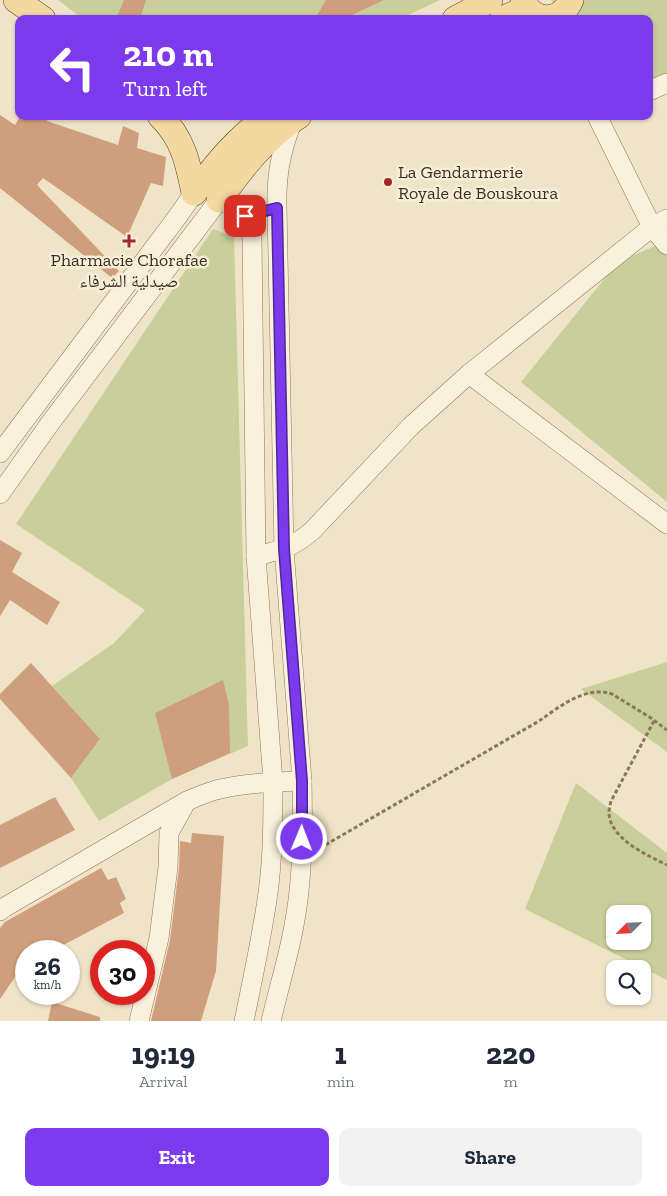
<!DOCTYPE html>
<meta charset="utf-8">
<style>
:root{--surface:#fff;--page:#f2f2f3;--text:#1f2937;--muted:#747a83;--accent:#7c3aed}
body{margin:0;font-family:"Zilla Slab","Noto Naskh Arabic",serif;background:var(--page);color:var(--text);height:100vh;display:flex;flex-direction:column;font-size:19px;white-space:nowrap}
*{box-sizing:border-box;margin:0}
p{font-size:16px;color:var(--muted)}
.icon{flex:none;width:28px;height:28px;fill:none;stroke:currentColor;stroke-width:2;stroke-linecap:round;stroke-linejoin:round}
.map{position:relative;height:1021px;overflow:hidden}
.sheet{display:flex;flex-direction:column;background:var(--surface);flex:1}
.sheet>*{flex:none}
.top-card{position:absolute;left:15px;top:15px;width:638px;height:105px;border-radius:10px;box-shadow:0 1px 4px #0004;background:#7c3aed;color:#fff;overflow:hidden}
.needle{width:32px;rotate:246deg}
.buttons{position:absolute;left:606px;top:905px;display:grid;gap:10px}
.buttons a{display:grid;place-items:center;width:45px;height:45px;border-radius:10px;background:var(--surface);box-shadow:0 1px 4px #0004;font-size:25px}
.speed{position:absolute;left:15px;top:940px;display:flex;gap:10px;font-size:25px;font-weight:700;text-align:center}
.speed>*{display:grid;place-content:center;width:65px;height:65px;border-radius:50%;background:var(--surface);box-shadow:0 1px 4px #0004;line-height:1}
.speed small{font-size:12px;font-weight:400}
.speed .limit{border:8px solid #d22;background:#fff;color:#111}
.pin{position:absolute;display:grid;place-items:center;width:42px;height:42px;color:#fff;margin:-21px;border-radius:10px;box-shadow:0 2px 8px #0006}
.me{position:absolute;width:55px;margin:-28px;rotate:1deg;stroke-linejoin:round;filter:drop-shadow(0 0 4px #0008)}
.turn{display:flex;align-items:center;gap:18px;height:105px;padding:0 25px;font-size:22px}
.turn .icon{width:65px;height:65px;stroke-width:2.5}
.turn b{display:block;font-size:35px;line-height:42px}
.eta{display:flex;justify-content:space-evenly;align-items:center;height:85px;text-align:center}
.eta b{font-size:30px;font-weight:700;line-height:35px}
.button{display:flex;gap:10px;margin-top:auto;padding:10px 25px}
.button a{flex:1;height:58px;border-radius:10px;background:var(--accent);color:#fff;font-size:20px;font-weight:700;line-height:58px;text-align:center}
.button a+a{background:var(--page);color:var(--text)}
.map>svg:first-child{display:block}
</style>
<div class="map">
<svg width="667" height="1021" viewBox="0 0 667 1021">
<rect width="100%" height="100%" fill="#f0e4c8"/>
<g fill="#c9cf9b" fill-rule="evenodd">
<path d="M 58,0 L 440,0 L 400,19 L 83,19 Z"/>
<path d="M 551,0 L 667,0 L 667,84 L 649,92 L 649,19 L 563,19 Z"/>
<path d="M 213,229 L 234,237 L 248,746 L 172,779 L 99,821 L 71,778 L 100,739 L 52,686 L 114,643 L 145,610 L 16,524 Z"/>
<path d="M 667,241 L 667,502 L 521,382 L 618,262 Z"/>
<path d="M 667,662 L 667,752 L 581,689 Z"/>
<path d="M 576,783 L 667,853 L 667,980 L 525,909 ZM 615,914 L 642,914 L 642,941 L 615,941 Z"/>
</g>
<g fill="#cf9f7d">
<path d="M 124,0 L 146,0 L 140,19 L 116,19 Z"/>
<path d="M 326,0 L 384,0 L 343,19 L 315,19 Z"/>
<path d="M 0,115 L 15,125 L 20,116 L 49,116 L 47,121 L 118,145 L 123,126 L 139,133 L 137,148 L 166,157 L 163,186 L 151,183 L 127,237 L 43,178 L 37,185 L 119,271 L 112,278 L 0,188 Z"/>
<path d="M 0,540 L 22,553 L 12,572 L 60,602 L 47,625 L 10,600 L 0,616 Z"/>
<path d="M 31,663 L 100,739 L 71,778 L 0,699 L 0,694 Z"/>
<path d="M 223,680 L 229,705 L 230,753 L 172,779 L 155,713 Z"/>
<path d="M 55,797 L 75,830 L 0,868 L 0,825 Z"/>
<path d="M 192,833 L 224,836 L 216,971 L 201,1021 L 151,1021 L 170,940 L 179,868 L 180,841 L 191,843 Z"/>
<path d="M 101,868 L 108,880 L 116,877 L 126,899 L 120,903 L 124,913 L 52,951 L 26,951 L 26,961 L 0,999 L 0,928 L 5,922 Z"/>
<path d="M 52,1002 L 100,1017 L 100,1021 L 48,1021 Z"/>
</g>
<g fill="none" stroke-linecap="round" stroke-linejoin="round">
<defs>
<g id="minor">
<path d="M 649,91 L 667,83"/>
<path d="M 597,116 L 652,227 L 667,245"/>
<path d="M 469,374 L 667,524"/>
<path d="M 0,453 L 178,216 L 194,193"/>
<path d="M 0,494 L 51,422 L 219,200 C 240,206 249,216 252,238 L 256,556 L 273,782 C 273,819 273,856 268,893 C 262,936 253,978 244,1021"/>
<path d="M 256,556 C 281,550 292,548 312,531 L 411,426 L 469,374 L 652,227 L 667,219"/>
<path d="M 0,911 L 5,907 L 187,801 C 196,797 206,793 216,790 C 244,783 274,782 302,781"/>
<path d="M 139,1021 L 159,938 L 168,867 L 169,833 L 186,802"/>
<path d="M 271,1021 C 278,991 287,961 293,931 C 303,882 303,831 302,781 L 284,549 L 277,208 C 276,175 281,150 293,120"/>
</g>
<g id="major">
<path d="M 16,0 L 43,19"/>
<path d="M 523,0 C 533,24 561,23 571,0"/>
<path d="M 455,19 L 490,0"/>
<path d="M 502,19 L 527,8"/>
<path d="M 160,116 C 183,138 188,163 194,193"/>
<path d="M 194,193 C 216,164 238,136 269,116"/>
<path d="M 219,200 C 242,168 266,137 299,116"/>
</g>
</defs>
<use href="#minor" stroke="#8d765c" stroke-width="20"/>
<use href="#major" stroke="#5b4430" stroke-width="26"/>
<g stroke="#8d765c" stroke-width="3" stroke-dasharray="4 2.5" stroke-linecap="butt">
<path d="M 654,721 L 611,801 C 610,805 609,809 609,813 C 610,839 647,855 667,865"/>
<path d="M 320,848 L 539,721 C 559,707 586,685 612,694 L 651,718 L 667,730"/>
</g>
<use href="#minor" stroke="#faf1dc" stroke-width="19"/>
<use href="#major" stroke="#f3d9a0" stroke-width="25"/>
</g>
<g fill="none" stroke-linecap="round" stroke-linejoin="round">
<defs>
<path id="route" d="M 245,216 L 277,208 L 284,549 L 302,781 L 302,839"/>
</defs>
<use href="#route" stroke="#51269a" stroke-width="12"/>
<use href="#route" stroke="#7c3aed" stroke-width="9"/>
</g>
<g fill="#9e2a2b" stroke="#f7eed8" stroke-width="2">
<circle cx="388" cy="182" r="5"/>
<path d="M126.5 233.5h5v5h5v5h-5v5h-5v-5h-5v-5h5z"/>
</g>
<g text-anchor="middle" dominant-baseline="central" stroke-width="5" stroke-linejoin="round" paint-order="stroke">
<g font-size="18" fill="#3d2e20" stroke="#f7eed8" text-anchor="start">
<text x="398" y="172">La Gendarmerie<tspan x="398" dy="21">Royale de Bouskoura</tspan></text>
<text x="129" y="260" text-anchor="middle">Pharmacie Chorafae<tspan x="129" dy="21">صيدلية الشرفاء</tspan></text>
</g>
</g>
</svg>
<div class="buttons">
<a><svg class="needle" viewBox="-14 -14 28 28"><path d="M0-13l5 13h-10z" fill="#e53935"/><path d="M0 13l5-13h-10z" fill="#747a83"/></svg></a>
<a><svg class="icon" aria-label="search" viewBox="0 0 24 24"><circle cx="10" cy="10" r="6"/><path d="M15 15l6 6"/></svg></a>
</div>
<div class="speed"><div>26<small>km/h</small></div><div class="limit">30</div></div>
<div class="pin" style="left:245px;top:216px;background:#d93025"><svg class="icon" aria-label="arrive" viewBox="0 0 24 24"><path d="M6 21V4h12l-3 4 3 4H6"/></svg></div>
<svg class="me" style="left:302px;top:839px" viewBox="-20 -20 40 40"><circle r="17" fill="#7c3aed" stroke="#fff" stroke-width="3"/><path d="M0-11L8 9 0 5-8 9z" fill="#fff"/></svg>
<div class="top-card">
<div class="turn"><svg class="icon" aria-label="left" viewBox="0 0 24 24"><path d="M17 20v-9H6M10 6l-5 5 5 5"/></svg><div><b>210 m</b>Turn left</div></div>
</div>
</div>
<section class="sheet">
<div class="eta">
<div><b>19:19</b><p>Arrival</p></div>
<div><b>1</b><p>min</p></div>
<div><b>220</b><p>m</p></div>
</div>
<div class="button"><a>Exit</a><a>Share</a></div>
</section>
